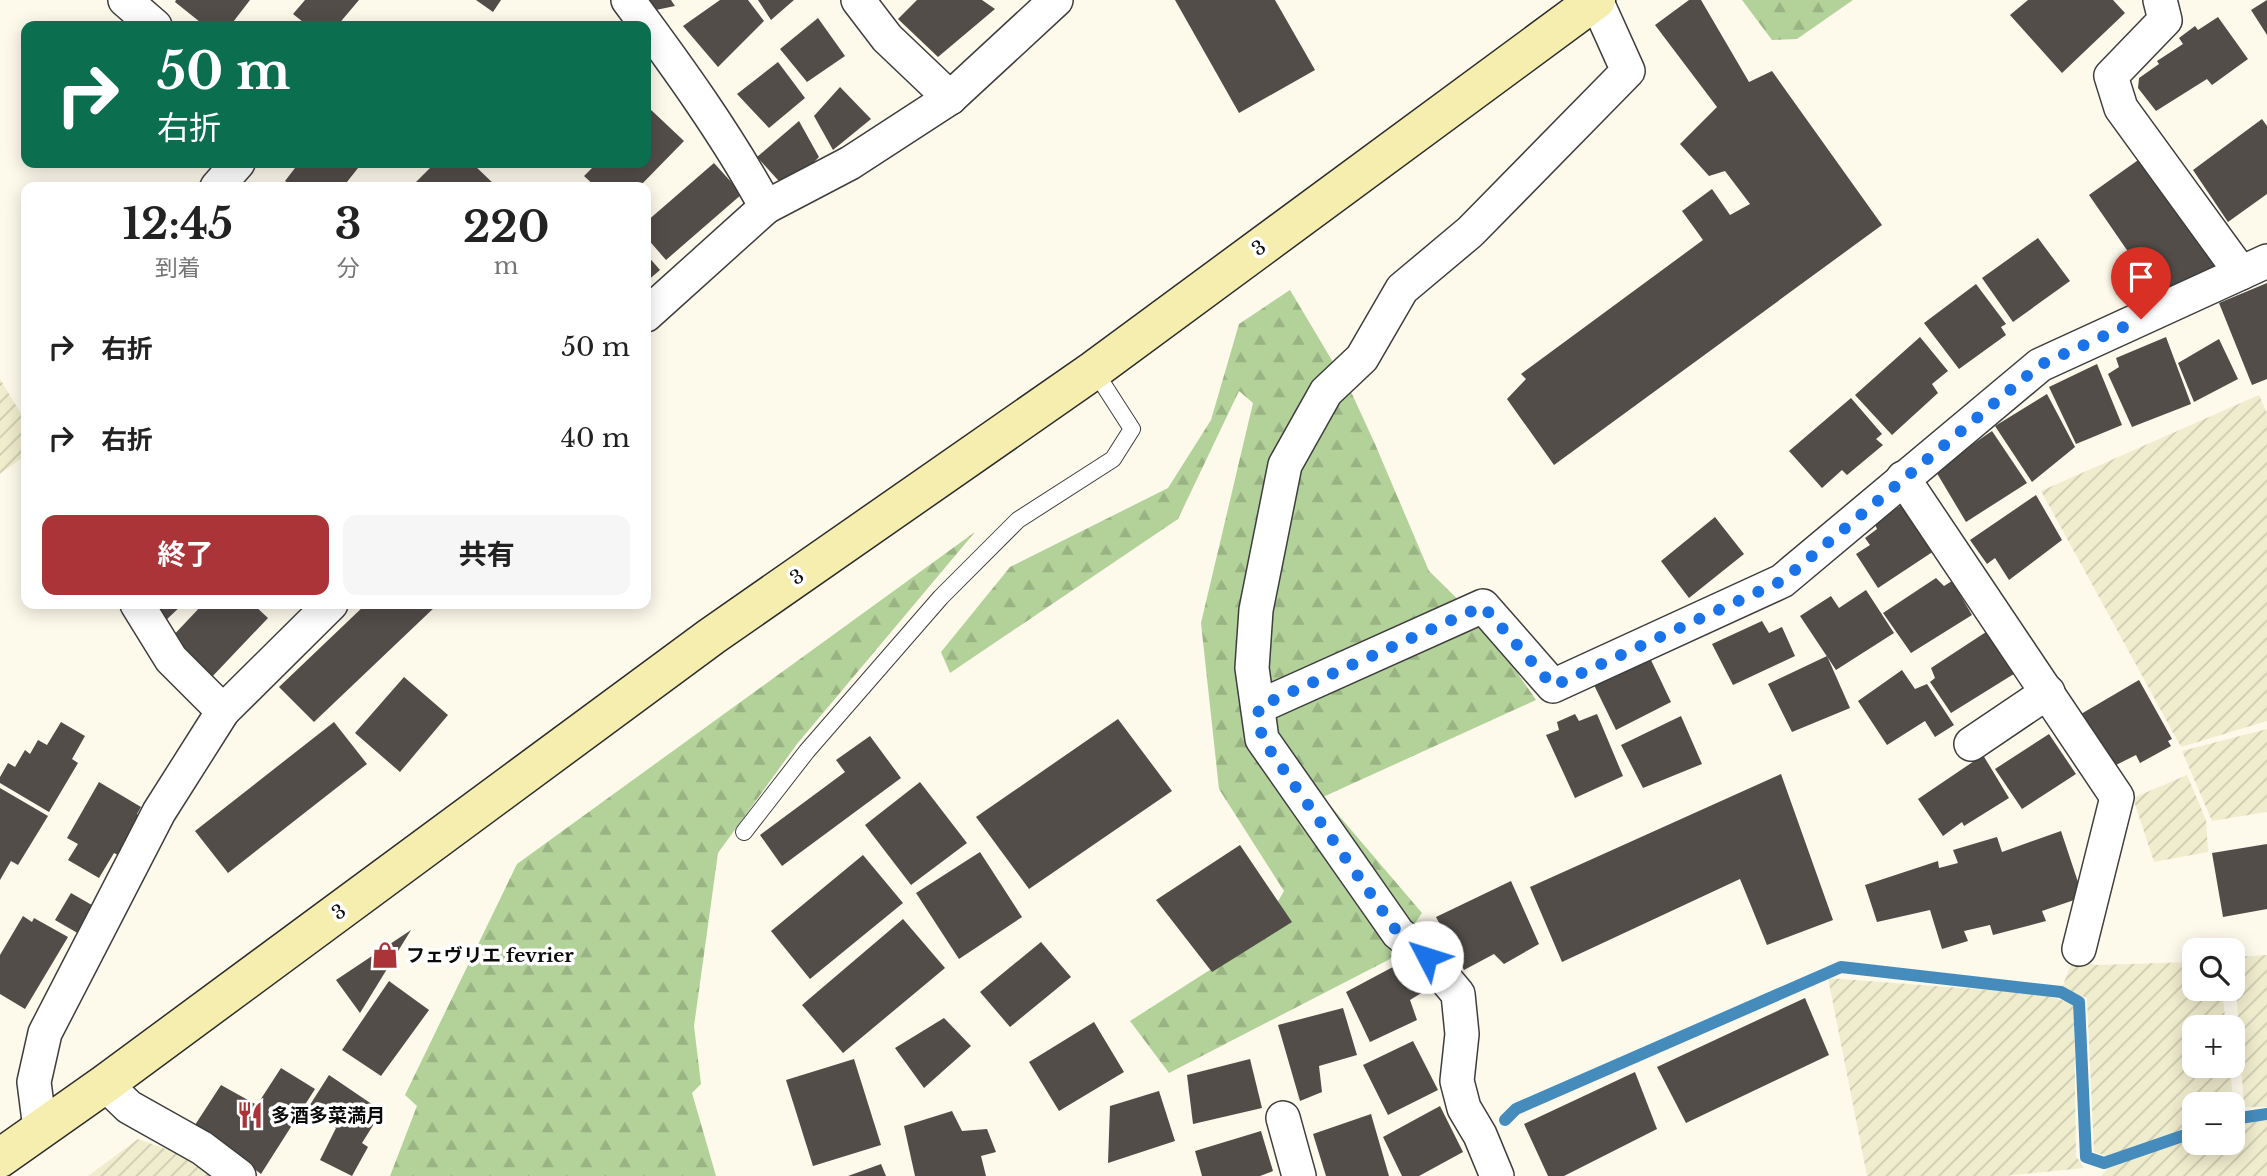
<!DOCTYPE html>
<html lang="ja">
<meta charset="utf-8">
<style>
:root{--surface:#fff;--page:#f6f6f6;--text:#222;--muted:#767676;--accent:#aa3438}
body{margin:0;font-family:"Libre Baskerville","Noto Sans JP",serif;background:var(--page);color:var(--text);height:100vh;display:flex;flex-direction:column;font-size:26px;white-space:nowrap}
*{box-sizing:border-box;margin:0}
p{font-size:23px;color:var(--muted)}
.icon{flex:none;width:38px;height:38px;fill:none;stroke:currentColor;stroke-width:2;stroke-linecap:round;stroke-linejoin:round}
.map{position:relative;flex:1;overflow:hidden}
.details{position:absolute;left:21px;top:182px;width:630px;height:427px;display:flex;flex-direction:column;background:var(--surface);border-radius:14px;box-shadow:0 4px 18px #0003}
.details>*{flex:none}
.hud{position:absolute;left:21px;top:21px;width:630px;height:147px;border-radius:14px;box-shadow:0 4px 18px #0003;background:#0b6e4f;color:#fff;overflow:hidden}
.buttons{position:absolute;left:2182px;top:938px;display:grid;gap:14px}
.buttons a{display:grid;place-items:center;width:63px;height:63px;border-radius:14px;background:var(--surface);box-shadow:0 4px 18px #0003;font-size:35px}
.pin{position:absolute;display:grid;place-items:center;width:60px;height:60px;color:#fff;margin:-72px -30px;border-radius:50% 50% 50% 0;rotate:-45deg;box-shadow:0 0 7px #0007}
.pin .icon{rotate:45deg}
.me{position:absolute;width:77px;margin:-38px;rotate:310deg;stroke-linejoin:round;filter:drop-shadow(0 0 5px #0008)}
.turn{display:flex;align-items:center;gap:24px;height:147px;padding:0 21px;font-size:32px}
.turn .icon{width:91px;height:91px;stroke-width:2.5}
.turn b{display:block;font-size:49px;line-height:60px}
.eta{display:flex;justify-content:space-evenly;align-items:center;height:119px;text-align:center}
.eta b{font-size:42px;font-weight:700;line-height:49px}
.button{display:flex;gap:14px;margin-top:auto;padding:14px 21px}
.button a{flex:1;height:80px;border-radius:14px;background:var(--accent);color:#fff;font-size:28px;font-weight:700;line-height:80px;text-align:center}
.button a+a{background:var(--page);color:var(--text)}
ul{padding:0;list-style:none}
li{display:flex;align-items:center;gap:21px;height:91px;padding:0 21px}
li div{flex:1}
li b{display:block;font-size:26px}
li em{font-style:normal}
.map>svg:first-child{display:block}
</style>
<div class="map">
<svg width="2267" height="1176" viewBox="0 0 2267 1176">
<defs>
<pattern id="farmland-furrows" width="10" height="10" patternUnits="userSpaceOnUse" patternTransform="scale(1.75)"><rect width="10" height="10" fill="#f0edce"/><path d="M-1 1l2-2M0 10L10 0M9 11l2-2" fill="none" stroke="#cccab0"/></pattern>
<pattern id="forest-firs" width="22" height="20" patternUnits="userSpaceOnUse" patternTransform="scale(1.75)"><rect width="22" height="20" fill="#b3d29a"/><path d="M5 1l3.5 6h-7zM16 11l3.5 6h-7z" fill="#99b383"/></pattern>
</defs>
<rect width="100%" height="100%" fill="#fdf9eb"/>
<g fill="url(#farmland-furrows)">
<path d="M 0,379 L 26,422 L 26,455 L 0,474 Z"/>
<path d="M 2259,395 L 2267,413 L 2267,721 L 2181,747 L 2041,491 Z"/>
<path d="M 2267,729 L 2267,812 L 2212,821 L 2182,751 Z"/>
<path d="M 2187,775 L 2206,820 L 2208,852 L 2154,862 L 2133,798 Z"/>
<path d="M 2267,955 L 2267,1107 L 2244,1107 L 2234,957 Z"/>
<path d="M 2073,959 L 2096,965 L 2194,962 L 2194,989 L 2222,989 L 2226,1027 L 2194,1027 L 2194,1066 L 2230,1066 L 2234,1112 L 2233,1104 L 2194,1104 L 2194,1126 L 2107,1156 L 2094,1152 L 2087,998 L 2062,988 Z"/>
<path d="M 1828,978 L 2041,994 L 2074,1004 L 2076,1156 L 2084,1168 L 2005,1176 L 1867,1176 Z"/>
<path d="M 2267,1120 L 2267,1176 L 2101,1176 L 2108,1168 L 2194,1136 L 2194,1143 L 2233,1143 L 2233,1123 Z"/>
<path d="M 138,1139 L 191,1158 L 215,1176 L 88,1176 Z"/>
</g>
<g fill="url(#forest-firs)">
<path d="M 1742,0 L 1853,0 L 1797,39 L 1772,40 Z"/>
<path d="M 1290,290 L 1352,394 L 1375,444 L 1429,571 L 1486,627 L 1536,700 L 1323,797 L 1422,913 L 1390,959 L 1169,1073 L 1130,1021 L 1255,941 L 1284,891 L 1219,789 L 1201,623 L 1253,403 L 1239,391 L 1178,519 L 950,673 L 941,652 L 1010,567 L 1168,488 L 1211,420 L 1239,324 Z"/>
<path d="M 975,532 L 797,744 L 718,853 L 694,1026 L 701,1084 L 692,1093 L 716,1176 L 390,1176 L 417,1106 L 405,1095 L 517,864 Z"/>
</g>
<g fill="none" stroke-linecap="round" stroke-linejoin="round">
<g stroke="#458cbd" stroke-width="12">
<path d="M 2233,1119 L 2267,1114"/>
<path d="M 1505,1120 L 1516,1109 L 1841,967 L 2061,992 L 2079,1002 L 2086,1157 L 2104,1163 L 2194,1132"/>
</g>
</g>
<g fill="#524d49">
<path d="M 176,0 L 250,0 L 230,26 L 205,26 L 175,2 Z"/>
<path d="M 305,0 L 359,0 L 337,26 L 308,26 L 293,14 Z"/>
<path d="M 476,0 L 501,0 L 493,12 Z"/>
<path d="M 639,0 L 671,0 L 675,6 L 651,11 Z"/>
<path d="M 720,0 L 748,0 L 764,21 L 718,67 L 683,26 Z"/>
<path d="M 758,0 L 794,0 L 771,20 Z"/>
<path d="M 917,0 L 982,0 L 995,9 L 938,57 L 898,19 Z"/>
<path d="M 1175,0 L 1275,0 L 1315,70 L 1239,113 Z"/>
<path d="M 1689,0 L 1701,0 L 1749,82 L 1772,71 L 1882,225 L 1554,465 L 1507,399 L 1526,379 L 1521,374 L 1703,240 L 1682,211 L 1712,189 L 1730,215 L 1750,204 L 1725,171 L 1709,176 L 1680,144 L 1717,107 L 1655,25 Z"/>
<path d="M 2028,0 L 2113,0 L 2125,13 L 2062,73 L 2010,15 Z"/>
<path d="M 2267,0 L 2267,35 L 2251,10 Z"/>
<path d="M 2218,17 L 2248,59 L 2212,85 L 2207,79 L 2156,111 L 2138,88 L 2139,78 L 2159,64 L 2157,61 L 2183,44 L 2179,38 L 2195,26 L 2198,30 Z"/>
<path d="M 818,18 L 845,56 L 807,82 L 780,49 Z"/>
<path d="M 778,62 L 805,98 L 769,128 L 737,94 Z"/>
<path d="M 840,87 L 871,119 L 833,150 L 814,116 Z"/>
<path d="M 649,108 L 684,141 L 639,187 L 596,187 L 584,176 L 597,163 L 646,163 L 646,112 Z"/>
<path d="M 2262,119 L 2267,126 L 2267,194 L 2228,222 L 2193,170 Z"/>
<path d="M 799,121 L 819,157 L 787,190 L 757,157 Z"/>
<path d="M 2141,158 L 2217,265 L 2160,298 L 2089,195 Z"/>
<path d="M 288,163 L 362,163 L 343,187 L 294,187 L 285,181 L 295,168 Z"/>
<path d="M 435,163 L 472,163 L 497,187 L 411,187 Z"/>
<path d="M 714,163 L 742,194 L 666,260 L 646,237 L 646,222 Z"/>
<path d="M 2038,238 L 2070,281 L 2013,322 L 1982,278 Z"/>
<path d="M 646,254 L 660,270 L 646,282 Z"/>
<path d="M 2267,283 L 2267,379 L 2252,385 L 2219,303 Z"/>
<path d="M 1976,284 L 2006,324 L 2001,327 L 2006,335 L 1959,369 L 1924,323 Z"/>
<path d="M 1920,337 L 1948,371 L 1932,384 L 1938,393 L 1892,435 L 1855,395 Z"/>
<path d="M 2166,337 L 2191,404 L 2132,427 L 2108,374 L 2119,367 L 2116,358 Z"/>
<path d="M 2219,339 L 2238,379 L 2194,402 L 2178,363 Z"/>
<path d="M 2097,364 L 2122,425 L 2076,444 L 2049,387 Z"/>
<path d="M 2047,394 L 2075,447 L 2032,482 L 1995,426 Z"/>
<path d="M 1851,398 L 1882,434 L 1876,439 L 1883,445 L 1847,475 L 1842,470 L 1822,488 L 1789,451 Z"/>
<path d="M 1992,431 L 2027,483 L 1966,522 L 1935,470 Z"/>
<path d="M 2036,495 L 2062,540 L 2009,580 L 1995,558 L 1987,564 L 1970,540 Z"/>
<path d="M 1905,503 L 1934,551 L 1878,588 L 1856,554 L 1870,545 L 1865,538 L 1877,529 L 1874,522 Z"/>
<path d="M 1715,517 L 1744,554 L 1689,598 L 1661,561 Z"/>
<path d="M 1936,578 L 1944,586 L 1952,581 L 1972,615 L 1911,653 L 1883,613 Z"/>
<path d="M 1866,590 L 1894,633 L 1836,670 L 1800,616 L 1831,596 L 1839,608 Z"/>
<path d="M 146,604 L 183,604 L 164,622 Z"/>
<path d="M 203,604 L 253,604 L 268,618 L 210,679 L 169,640 Z"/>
<path d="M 366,604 L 437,605 L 314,722 L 279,687 Z"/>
<path d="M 1762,621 L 1769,633 L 1782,627 L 1795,656 L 1733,685 L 1712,644 Z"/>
<path d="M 1986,632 L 2017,672 L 1951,713 L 1930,682 L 1935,678 L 1931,668 Z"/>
<path d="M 1827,656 L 1850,708 L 1792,732 L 1768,684 Z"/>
<path d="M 1650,658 L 1671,702 L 1616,730 L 1594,685 Z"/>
<path d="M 1902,670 L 1915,689 L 1927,684 L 1954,725 L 1935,737 L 1925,721 L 1887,745 L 1858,701 Z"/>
<path d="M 404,677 L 448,715 L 400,772 L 355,733 Z"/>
<path d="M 2139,680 L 2172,739 L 2168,741 L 2171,746 L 2140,763 L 2136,755 L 2110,768 L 2081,714 Z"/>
<path d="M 1575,714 L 1579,721 L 1597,714 L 1623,776 L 1575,798 L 1546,735 L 1559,730 L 1557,722 Z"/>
<path d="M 1681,716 L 1702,764 L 1643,788 L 1621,745 Z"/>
<path d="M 1118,719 L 1172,791 L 1029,889 L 976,817 Z"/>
<path d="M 61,722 L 85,736 L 72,759 L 78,763 L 49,812 L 0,783 L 0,777 L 8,763 L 15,767 L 25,750 L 30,754 L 38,740 L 47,745 Z"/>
<path d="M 334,722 L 367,764 L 228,873 L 195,831 Z"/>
<path d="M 2049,734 L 2076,774 L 2022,809 L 1995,769 Z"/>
<path d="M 870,736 L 901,778 L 782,866 L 760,835 L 845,772 L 836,760 Z"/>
<path d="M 1983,755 L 2009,798 L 1964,826 L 1962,822 L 1943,836 L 1918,799 Z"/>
<path d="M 1781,774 L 1833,920 L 1767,945 L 1740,879 L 1562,962 L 1530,887 Z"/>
<path d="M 99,782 L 141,807 L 137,814 L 141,817 L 118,855 L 114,853 L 99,878 L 68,860 L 78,844 L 67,838 Z"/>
<path d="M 920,782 L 967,843 L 911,885 L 865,825 Z"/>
<path d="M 0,788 L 48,816 L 18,865 L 11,861 L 0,880 Z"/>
<path d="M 2061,831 L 2083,897 L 2042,911 L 2046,921 L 1993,935 L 1990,925 L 1964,931 L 1968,941 L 1942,949 L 1930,910 L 1877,922 L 1865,885 L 1938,861 L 1939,868 L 1958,863 L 1953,850 L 1997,837 L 2002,852 Z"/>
<path d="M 2267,844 L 2267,909 L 2223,917 L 2212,853 Z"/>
<path d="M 1240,845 L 1292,922 L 1212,972 L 1156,900 Z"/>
<path d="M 980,852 L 1022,917 L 959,959 L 916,893 Z"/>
<path d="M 863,855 L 903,903 L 810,979 L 771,931 Z"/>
<path d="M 1511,881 L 1539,944 L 1504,964 L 1494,954 L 1464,970 L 1436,917 Z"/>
<path d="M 71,893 L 97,908 L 81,935 L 55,920 Z"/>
<path d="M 23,916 L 32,922 L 34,918 L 68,937 L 25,1009 L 0,994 L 0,955 Z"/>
<path d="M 903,919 L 945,968 L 843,1053 L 802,1005 Z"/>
<path d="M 411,930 L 360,1013 L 336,980 Z"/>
<path d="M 1041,942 L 1071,977 L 1010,1027 L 980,992 Z"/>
<path d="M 1406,960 L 1423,992 L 1410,1000 L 1417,1020 L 1370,1042 L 1346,992 Z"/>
<path d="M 389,981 L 429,1010 L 381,1076 L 342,1050 Z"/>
<path d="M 1805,998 L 1829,1055 L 1686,1123 L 1657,1067 Z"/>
<path d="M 1343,1008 L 1357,1055 L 1319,1066 L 1322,1092 L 1300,1101 L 1278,1025 Z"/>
<path d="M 944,1018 L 971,1046 L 924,1088 L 895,1048 Z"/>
<path d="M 1094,1022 L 1124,1072 L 1059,1111 L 1029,1062 Z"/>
<path d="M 1413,1041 L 1438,1090 L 1388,1115 L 1363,1065 Z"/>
<path d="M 854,1059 L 881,1145 L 813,1166 L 786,1080 Z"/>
<path d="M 1250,1059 L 1262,1108 L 1193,1124 L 1187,1075 Z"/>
<path d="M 281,1068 L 315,1089 L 261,1174 L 195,1125 L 221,1085 L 257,1105 Z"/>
<path d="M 1635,1072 L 1657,1129 L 1564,1176 L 1548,1176 L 1524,1124 Z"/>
<path d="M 329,1075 L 382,1111 L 362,1143 L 368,1147 L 352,1176 L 320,1160 L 336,1128 L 308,1108 Z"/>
<path d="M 1159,1091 L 1175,1141 L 1108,1163 L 1110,1106 Z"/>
<path d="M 1440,1106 L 1463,1152 L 1419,1176 L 1402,1176 L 1383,1137 Z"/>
<path d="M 952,1111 L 962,1131 L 987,1129 L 996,1152 L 981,1156 L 986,1176 L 915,1176 L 904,1126 Z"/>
<path d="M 1371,1114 L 1389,1176 L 1326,1176 L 1313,1134 Z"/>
<path d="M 1261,1131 L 1273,1171 L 1260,1176 L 1202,1176 L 1195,1151 Z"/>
<path d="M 881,1164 L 886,1176 L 848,1176 Z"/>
</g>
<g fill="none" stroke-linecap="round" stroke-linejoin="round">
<defs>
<path id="lane" d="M 744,832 L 807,751 L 941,597 L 1018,520 L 1113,459 L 1132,429 L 1094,370"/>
<g id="street">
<path d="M 125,0 L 155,26"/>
<path d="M 628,0 C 677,66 727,135 766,207"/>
<path d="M 858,0 L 887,38 L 950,98"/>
<path d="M 2160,0 L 2165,20 L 2111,76 L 2121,108 L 2241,273"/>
<path d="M 217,187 L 238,163"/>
<path d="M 646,315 L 766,207 L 850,163 L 950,98 L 1056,0"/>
<path d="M 1903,478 L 2117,797 L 2079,949"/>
<path d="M 137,604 L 171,659 L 223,711"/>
<path d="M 1258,707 L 1483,606 L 1553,686 L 1782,581 L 2040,365 L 2267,261"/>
<path d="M 1971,744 L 2048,692"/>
<path d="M 105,1084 L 129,1107 L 202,1148 L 239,1176"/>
<path d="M 1283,1118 L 1299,1176"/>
<path d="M 40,1129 L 34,1082 L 45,1033 L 159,812 L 223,711 L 331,604"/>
<path d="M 1497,1176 L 1480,1135 L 1464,1108 L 1457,1081 L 1462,1034 L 1458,994 L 1427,957 L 1398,933 L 1262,739 L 1252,668 L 1256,610 L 1285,465 L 1326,392 L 1362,358 L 1402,289 L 1470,232 L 1628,71 L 1596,0"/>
</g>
<path id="secondary" d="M 0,1158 L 105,1084 L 712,636 L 1094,370 L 1596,0"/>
</defs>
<use href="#lane" stroke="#3e3e3e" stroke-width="18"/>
<use href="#street" stroke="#3e3e3e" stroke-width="36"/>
<use href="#secondary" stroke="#2d2d2d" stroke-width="41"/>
<use href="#lane" stroke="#fff" stroke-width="16"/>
<use href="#street" stroke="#fff" stroke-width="33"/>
<use href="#secondary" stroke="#f5eeae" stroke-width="38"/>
</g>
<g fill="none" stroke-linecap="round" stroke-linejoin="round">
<path stroke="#1a73e8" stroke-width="12" stroke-dasharray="0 21.6" d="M 1427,957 L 1398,933 L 1262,739 L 1258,707 L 1483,606 L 1553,686 L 1782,581 L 2040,365 L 2141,319"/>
</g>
<defs>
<symbol id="shop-bare" viewBox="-9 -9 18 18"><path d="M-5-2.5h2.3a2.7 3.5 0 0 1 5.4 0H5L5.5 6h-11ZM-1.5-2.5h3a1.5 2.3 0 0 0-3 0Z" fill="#aa3438" stroke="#fff" stroke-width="2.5" paint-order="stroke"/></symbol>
<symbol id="restaurant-bare" viewBox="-9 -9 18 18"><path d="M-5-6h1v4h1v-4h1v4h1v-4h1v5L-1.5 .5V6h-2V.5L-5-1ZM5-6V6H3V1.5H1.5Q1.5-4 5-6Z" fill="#aa3438" stroke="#fff" stroke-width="2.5" paint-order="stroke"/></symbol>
</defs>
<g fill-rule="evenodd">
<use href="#shop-bare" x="366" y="936" width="38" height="38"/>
<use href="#restaurant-bare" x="231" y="1096" width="38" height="38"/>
</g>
<g text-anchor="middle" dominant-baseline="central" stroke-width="7" stroke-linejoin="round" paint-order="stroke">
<g font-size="19" fill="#0b0b0b" stroke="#fff">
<text transform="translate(1259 248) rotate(-36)">3</text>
<text transform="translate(797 577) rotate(-35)">3</text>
<text transform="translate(339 912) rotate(-36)">3</text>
</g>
<g font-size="19" font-weight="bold" fill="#0b0b0b" stroke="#fff" text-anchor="start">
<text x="406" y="955">フェヴリエ fevrier</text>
<text x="271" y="1115">多酒多菜満月</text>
</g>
</g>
</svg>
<div class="buttons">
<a><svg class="icon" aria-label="search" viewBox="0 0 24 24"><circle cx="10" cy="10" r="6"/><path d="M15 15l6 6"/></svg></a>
<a>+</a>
<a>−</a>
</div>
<div class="pin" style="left:2141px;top:319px;background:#d93025"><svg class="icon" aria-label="arrive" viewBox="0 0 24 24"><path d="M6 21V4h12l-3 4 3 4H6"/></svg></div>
<svg class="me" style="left:1427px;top:957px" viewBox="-20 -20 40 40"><circle r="19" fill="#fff"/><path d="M0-13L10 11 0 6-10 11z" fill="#1a73e8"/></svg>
<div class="hud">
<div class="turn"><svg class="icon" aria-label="right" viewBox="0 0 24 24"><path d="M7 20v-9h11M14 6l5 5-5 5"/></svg><div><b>50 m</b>右折</div></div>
</div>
<section class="details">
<div class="eta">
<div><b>12:45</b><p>到着</p></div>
<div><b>3</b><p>分</p></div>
<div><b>220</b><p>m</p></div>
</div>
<ul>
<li><svg class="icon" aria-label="right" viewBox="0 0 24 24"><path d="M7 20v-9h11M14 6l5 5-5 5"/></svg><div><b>右折</b></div><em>50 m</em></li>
<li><svg class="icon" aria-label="right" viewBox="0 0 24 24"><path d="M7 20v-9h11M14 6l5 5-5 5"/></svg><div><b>右折</b></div><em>40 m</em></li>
</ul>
<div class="button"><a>終了</a><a>共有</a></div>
</section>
</div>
